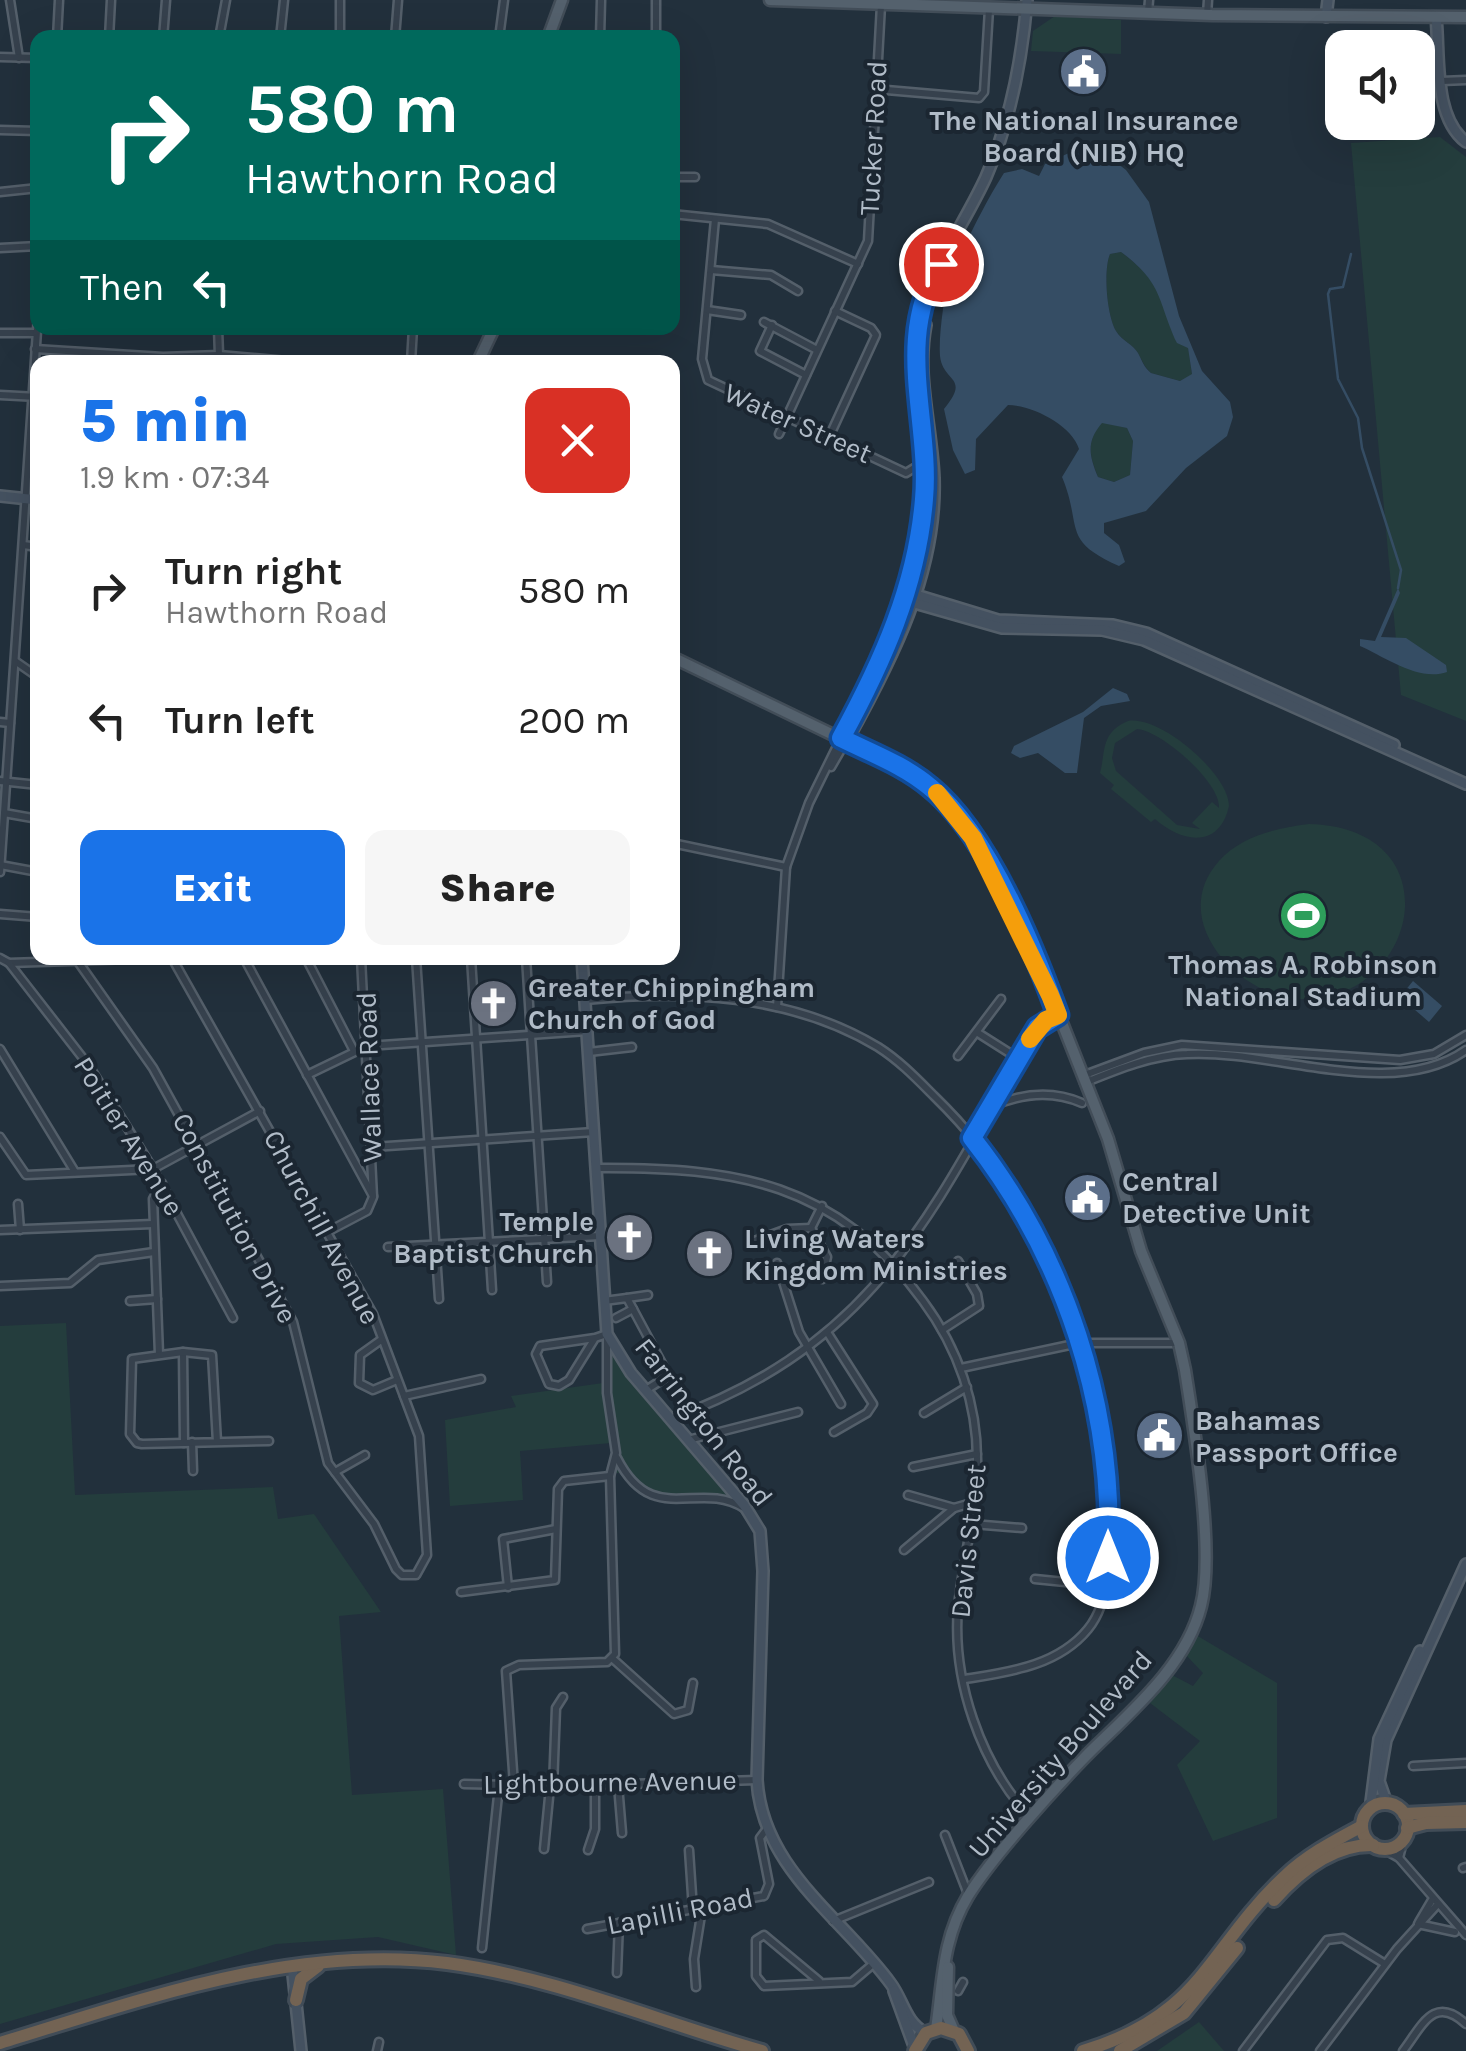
<!DOCTYPE html>
<meta charset="utf-8">
<style>
:root{--surface:#fff;--page:#f6f6f6;--text:#222;--muted:#767676;--accent:#1a73e8}
body{margin:0;font-family:Karla,sans-serif;background:var(--page);color:var(--text);height:100vh;display:flex;flex-direction:column;font-size:38px;white-space:nowrap}
*{box-sizing:border-box;margin:0}
p{font-size:32px;color:var(--muted)}
.icon{flex:none;width:55px;height:55px;fill:none;stroke:currentColor;stroke-width:2;stroke-linecap:round;stroke-linejoin:round}
.map{position:relative;flex:1;overflow:hidden}
.side{position:absolute;left:30px;top:355px;width:650px;height:610px;display:flex;flex-direction:column;background:var(--surface);border-radius:20px;box-shadow:0 10px 40px #0002}
.side>*{flex:none}
.banner{position:absolute;left:30px;top:30px;width:650px;height:305px;border-radius:20px;box-shadow:0 10px 40px #0002;background:#00695c;color:#fff;overflow:hidden}
.buttons{position:absolute;left:1325px;top:30px;display:grid;gap:20px}
.buttons a{display:grid;place-items:center;width:110px;height:110px;border-radius:20px;background:var(--surface);box-shadow:0 10px 40px #0002;font-size:50px}
.pin{position:absolute;display:grid;place-items:center;width:85px;height:85px;color:#fff;margin:-42px;border:5px solid #fff;border-radius:50%;box-shadow:0 2px 10px #0007}
.me{position:absolute;width:110px;margin:-55px;rotate:0deg;stroke-linejoin:round;filter:drop-shadow(0 0 8px #0008)}
.turn{display:flex;align-items:center;gap:35px;height:210px;padding:0 50px;font-size:45px}
.turn .icon{width:130px;height:130px;stroke-width:2.5}
.turn b{display:block;font-size:70px;line-height:85px}
.then{display:flex;align-items:center;height:95px;padding:0 50px;background:#0003;gap:20px;font-size:38px}
.round{display:grid;place-items:center;flex:none;width:105px;height:105px;border-radius:20px;background:var(--page)}
.head{display:flex;align-items:center;justify-content:space-between;height:170px;padding:0 50px}
h1{font-size:60px;font-weight:800;line-height:75px;color:var(--accent)}
.button{display:flex;gap:20px;margin-top:auto;padding:20px 50px}
.button a{flex:1;height:115px;border-radius:20px;background:var(--accent);color:#fff;font-size:40px;font-weight:800;line-height:115px;text-align:center}
.button a+a{background:var(--page);color:var(--text)}
ul{padding:0;list-style:none}
li{display:flex;align-items:center;gap:30px;height:130px;padding:0 50px}
li div{flex:1}
li b{display:block;font-size:38px}
li em{font-style:normal}
.map>svg:first-child{display:block}
</style>
<div class="map">
<svg width="1466" height="2051" viewBox="0 0 1466 2051">
<rect width="100%" height="100%" fill="#22303c"/>
<g fill="#243d3d" fill-rule="evenodd">
<path d="M 1055,16 L 1121,20 L 1121,54 L 1031,51 L 1033,31 Z"/>
<path d="M 1440,137 L 1466,157 L 1466,721 L 1401,695 L 1351,143 Z"/>
<path d="M 1121,252 C 1141,267 1156,282 1166,307 C 1174,324 1173,334 1188,347 L 1192,375 L 1180,381 L 1151,373 C 1144,366 1143,362 1138,353 C 1133,344 1122,341 1116,331 C 1107,316 1103,271 1110,254 Z"/>
<path d="M 1102,422 L 1127,428 L 1133,441 L 1130,475 L 1114,482 L 1098,477 C 1089,454 1086,442 1102,422 Z"/>
<path d="M 1128,721 C 1160,715 1229,774 1229,806 C 1219,850 1181,842 1155,819 L 1151,822 L 1111,789 L 1114,785 L 1100,773 C 1106,751 1100,733 1128,721 ZM 1137,729 C 1162,731 1221,783 1219,808 L 1212,802 L 1192,823 L 1200,829 L 1177,825 L 1116,771 L 1112,758 L 1115,743 Z"/>
<path d="M 1309,824 C 1456,828 1419,1002 1301,999 C 1239,997 1166,920 1219,861 C 1241,836 1277,828 1309,824 Z"/>
<path d="M 66,1323 L 75,1495 L 273,1487 L 278,1519 L 314,1514 L 381,1612 L 339,1616 L 352,1795 L 443,1789 L 456,1955 L 378,1937 L 276,1944 L 0,2024 L 0,1326 Z"/>
<path d="M 609,1348 L 641,1393 L 736,1502 L 658,1502 L 621,1473 L 613,1473 L 611,1443 L 520,1451 L 523,1500 L 450,1506 L 445,1420 L 516,1407 L 511,1396 L 603,1383 L 611,1436 Z"/>
<path d="M 1196,1635 L 1277,1683 L 1277,1818 L 1213,1841 L 1177,1765 L 1200,1741 L 1150,1703 L 1170,1674 L 1193,1686 L 1203,1673 L 1184,1653 Z"/>
<path d="M 1199,2022 L 1224,2051 L 1157,2051 Z"/>
</g>
<g fill="#354d64" fill-rule="evenodd">
<path d="M 1071,152 L 1113,160 L 1126,170 L 1149,202 L 1179,316 L 1202,371 L 1230,402 L 1233,417 L 1227,436 L 1186,468 L 1146,511 L 1104,523 L 1104,533 L 1119,545 L 1125,562 L 1119,566 C 1060,540 1083,527 1062,477 L 1079,449 C 1072,425 1032,405 1008,405 L 976,439 L 975,470 L 965,474 L 953,450 L 944,409 C 971,376 943,383 940,356 C 939,342 941,324 943,309 C 948,274 984,204 1004,173 L 1022,169 L 1039,176 L 1045,164 ZM 1121,252 C 1164,284 1157,300 1177,343 L 1188,348 L 1192,374 L 1180,381 L 1151,373 C 1143,366 1143,362 1138,353 C 1133,344 1122,341 1116,331 C 1107,316 1103,271 1110,254 ZM 1102,423 L 1127,428 L 1133,441 L 1130,475 L 1114,482 L 1098,477 C 1089,455 1086,442 1102,423 Z"/>
<path d="M 1398,588 L 1400,593 L 1381,637 L 1406,638 L 1446,665 L 1447,672 C 1419,682 1385,657 1360,646 L 1360,639 L 1375,641 Z"/>
<path d="M 1113,688 L 1127,694 L 1130,701 L 1101,706 L 1084,718 L 1077,773 L 1065,773 L 1038,753 L 1020,758 L 1011,753 L 1014,746 L 1083,712 Z"/>
<path d="M 1413,981 L 1442,1006 L 1429,1022 L 1400,997 Z"/>
</g>
<g fill="none" stroke-linecap="round" stroke-linejoin="round">
<path stroke="#354d64" stroke-width="2.5" d="M 1351,254 L 1343,287 L 1330,289 L 1328,294 L 1338,379 L 1358,418 L 1362,448 L 1401,570 L 1398,588"/>
<defs>
<g id="street">
<path d="M 10,0 L 19,58"/>
<path d="M 1148,12 L 1149,0"/>
<path d="M 1207,15 L 1208,0"/>
<path d="M 57,38 L 59,0"/>
<path d="M 109,38 L 111,0"/>
<path d="M 163,38 L 166,0"/>
<path d="M 219,38 L 226,0"/>
<path d="M 280,38 L 284,0"/>
<path d="M 340,38 L 340,0"/>
<path d="M 395,38 L 398,0"/>
<path d="M 499,38 L 504,0"/>
<path d="M 600,38 L 601,0"/>
<path d="M 656,38 L 656,0"/>
<path d="M 0,57 L 38,58"/>
<path d="M 1442,81 L 1466,80"/>
<path d="M 875,89 L 979,98 L 984,92 L 989,9"/>
<path d="M 0,130 L 38,131"/>
<path d="M 672,177 L 695,177"/>
<path d="M 0,192 L 38,188"/>
<path d="M 672,214 L 768,224 L 858,264"/>
<path d="M 715,219 L 702,359 L 708,380 L 906,473 L 924,462"/>
<path d="M 0,248 L 38,246"/>
<path d="M 711,270 L 771,275 L 798,291"/>
<path d="M 707,310 L 741,315"/>
<path d="M 764,322 L 817,350"/>
<path d="M 772,325 L 760,351 L 806,375"/>
<path d="M 218,328 L 219,355"/>
<path d="M 0,333 L 36,333"/>
<path d="M 35,349 L 163,357 L 219,355 L 298,362"/>
<path d="M 411,362 L 413,328"/>
<path d="M 0,395 L 38,397"/>
<path d="M 779,434 L 868,241 L 881,5"/>
<path d="M 830,435 L 876,335 L 871,328 L 835,311"/>
<path d="M 23,545 L 38,547"/>
<path d="M 15,661 L 38,677"/>
<path d="M 0,722 L 10,723"/>
<path d="M 831,767 L 846,741"/>
<path d="M 0,781 L 38,785"/>
<path d="M 4,813 L 38,819"/>
<path d="M 672,843 L 786,867"/>
<path d="M 0,865 L 38,872"/>
<path d="M 0,872 L 38,316"/>
<path d="M 0,914 L 38,917"/>
<path d="M 0,958 L 9,963 L 161,958"/>
<path d="M 244,958 L 373,1196"/>
<path d="M 306,958 L 353,1049"/>
<path d="M 416,958 L 439,1299"/>
<path d="M 471,958 L 492,1290"/>
<path d="M 526,958 L 547,1282"/>
<path d="M 9,963 L 89,1066 L 153,1169 L 233,1318"/>
<path d="M 79,963 L 153,1068 L 293,1322 L 328,1463 L 374,1524 L 396,1569 L 402,1575 L 416,1575 L 427,1555 L 419,1436 L 373,1314 L 172,958"/>
<path d="M 585,1000 C 684,990 790,994 878,1047 C 900,1061 917,1079 935,1097 C 1046,1205 1102,1359 1108,1512 C 1110,1548 1112,1600 1088,1629 C 1058,1666 1009,1672 965,1679"/>
<path d="M 777,1007 L 786,867 L 809,803 L 841,738"/>
<path d="M 978,1033 L 1019,1059"/>
<path d="M 0,1049 L 75,1172"/>
<path d="M 589,1052 L 632,1047"/>
<path d="M 958,1056 L 1001,999"/>
<path d="M 307,1075 L 367,1046 L 587,1031"/>
<path d="M 1082,1076 L 1144,1053 L 1182,1045 L 1400,1060 L 1434,1054 L 1466,1035"/>
<path d="M 1084,1083 C 1116,1070 1152,1055 1187,1054 C 1272,1049 1392,1102 1466,1050"/>
<path d="M 993,1106 C 1023,1093 1052,1090 1082,1103"/>
<path d="M 0,1137 L 26,1175 L 153,1169 L 260,1111"/>
<path d="M 373,1147 L 594,1132"/>
<path d="M 597,1168 C 737,1167 836,1182 923,1301 C 958,1348 978,1405 977,1464 C 976,1513 963,1559 958,1607 C 952,1680 980,1763 1030,1817"/>
<path d="M 18,1204 L 20,1230"/>
<path d="M 811,1228 L 822,1206"/>
<path d="M 0,1230 L 153,1224"/>
<path d="M 329,1231 L 367,1211 L 373,1197 L 361,958"/>
<path d="M 749,1243 L 787,1229 L 811,1228 L 827,1257 L 822,1279"/>
<path d="M 388,1247 L 600,1236"/>
<path d="M 777,1263 L 799,1332 L 841,1404"/>
<path d="M 0,1286 L 70,1283 L 98,1260 L 154,1252"/>
<path d="M 627,1298 L 648,1295"/>
<path d="M 130,1301 L 157,1299"/>
<path d="M 604,1301 L 627,1298 L 664,1367 L 665,1378 L 646,1390"/>
<path d="M 616,1318 L 633,1309"/>
<path d="M 942,1330 L 979,1306 L 977,1294 L 958,1261"/>
<path d="M 827,1332 L 873,1404 L 867,1413 L 834,1432"/>
<path d="M 381,1340 L 360,1355 L 359,1383 L 373,1390 L 397,1380"/>
<path d="M 183,1352 L 184,1443"/>
<path d="M 159,1354 L 153,1199 L 162,1183"/>
<path d="M 961,1368 L 1079,1343 L 1179,1343"/>
<path d="M 404,1396 L 481,1379"/>
<path d="M 924,1413 L 967,1387"/>
<path d="M 670,1419 C 881,1343 933,1208 1037,1028 L 1058,1015"/>
<path d="M 688,1440 L 798,1412"/>
<path d="M 192,1442 L 193,1471"/>
<path d="M 217,1442 L 212,1355 L 183,1352 L 132,1359 L 130,1434 L 137,1443 L 142,1444 L 269,1441"/>
<path d="M 617,1458 C 653,1529 698,1479 744,1508"/>
<path d="M 913,1467 L 977,1454"/>
<path d="M 335,1472 L 365,1455"/>
<path d="M 908,1495 L 954,1508"/>
<path d="M 972,1524 L 1022,1528"/>
<path d="M 904,1550 L 954,1508 L 975,1502"/>
<path d="M 1035,1579 L 1105,1586"/>
<path d="M 508,1587 L 503,1539 L 556,1529"/>
<path d="M 461,1592 L 555,1580 L 558,1489 L 564,1481 L 610,1476"/>
<path d="M 613,1659 L 674,1714 L 688,1710 L 693,1683"/>
<path d="M 1413,1766 L 1466,1763"/>
<path d="M 464,1784 L 565,1786 L 757,1780"/>
<path d="M 514,1785 L 506,1671 L 519,1665 L 607,1662 L 615,1654 L 610,1476 L 616,1453 L 607,1393 L 607,1334 L 595,1338 L 569,1380 L 559,1386 L 549,1384 L 536,1354 L 540,1346 L 595,1338"/>
<path d="M 618,1785 L 622,1833"/>
<path d="M 553,1787 L 556,1708 L 563,1697"/>
<path d="M 945,1835 L 968,1894"/>
<path d="M 544,1849 L 550,1787"/>
<path d="M 1383,1849 L 1399,1858 L 1466,1935"/>
<path d="M 588,1850 L 595,1829 L 595,1785"/>
<path d="M 689,1850 L 693,1910"/>
<path d="M 1399,1858 L 1404,1838"/>
<path d="M 1463,1868 L 1466,1867"/>
<path d="M 833,1921 L 929,1882"/>
<path d="M 1419,1922 L 1432,1900"/>
<path d="M 1418,1924 L 1455,1932"/>
<path d="M 587,1929 L 764,1896 L 769,1884 L 760,1838 L 766,1830"/>
<path d="M 482,1948 L 499,1786"/>
<path d="M 617,1973 L 619,1923"/>
<path d="M 819,1981 L 764,1935 L 756,1940 L 756,1976 L 764,1986 L 852,1982 L 873,1964"/>
<path d="M 696,1987 L 694,1959 L 702,1909"/>
<path d="M 958,1991 L 963,1982"/>
<path d="M 377,2051 L 379,2042"/>
<path d="M 1243,2051 L 1327,1940 L 1343,1938 L 1385,1964"/>
<path d="M 1320,2051 L 1397,1949 L 1437,1905"/>
<path d="M 1403,2051 C 1422,2026 1434,1994 1466,2024"/>
</g>
<g id="secondary">
<path d="M 1326,17 L 1328,0"/>
<path d="M 1436,17 C 1440,56 1433,117 1466,142"/>
<path d="M 0,496 L 38,500"/>
<path d="M 906,592 L 998,620 L 1113,625 L 1146,633 L 1394,745"/>
<path d="M 904,600 L 1002,628 L 1102,630 L 1144,640 L 1466,784"/>
<path d="M 849,737 C 893,658 937,571 934,478 C 932,427 916,376 926,325"/>
<path d="M 841,738 C 882,658 926,573 925,481 C 925,424 909,371 922,314 C 933,265 965,223 986,177 C 1010,122 1022,60 1027,0"/>
<path d="M 582,958 L 607,1334 L 631,1373 L 744,1505 L 760,1531 L 763,1571 L 757,1780 C 762,1869 843,1918 891,1984 C 903,2000 906,2024 926,2033"/>
<path d="M 1387,1804 L 1379,1781 L 1386,1740 L 1466,1564"/>
<path d="M 1370,1810 L 1379,1739 L 1420,1651"/>
<path d="M 292,1965 L 301,2051"/>
<path d="M 894,1991 L 915,2049"/>
</g>
<g id="primary">
<path d="M 770,0 L 1212,15 L 1466,17"/>
<path d="M 548,38 L 562,0"/>
<path d="M 478,362 L 494,328"/>
<path d="M 672,657 L 912,773 L 938,794 L 973,838 L 1051,995 L 1108,1139 L 1141,1251 L 1179,1343 L 1185,1370 C 1194,1428 1215,1552 1201,1606 C 1186,1667 1128,1714 1086,1756 C 1053,1790 992,1857 968,1896 C 942,1939 943,1982 936,2029"/>
<path d="M 948,1967 L 947,2015 L 954,2031"/>
</g>
<g id="highway">
<circle cx="1385" cy="1826" r="23"/>
<path d="M 1404,1814 L 1466,1811"/>
<path d="M 1407,1828 L 1426,1823 L 1466,1822"/>
<path d="M 1274,1900 C 1299,1872 1333,1844 1373,1845"/>
<path d="M 296,2000 L 301,1979 L 318,1966"/>
<path d="M 0,2043 C 144,1999 294,1944 447,1963 C 554,1977 659,2022 762,2051"/>
<path d="M 915,2051 L 926,2033 L 941,2028 L 959,2034 L 968,2051"/>
<path d="M 1083,2051 C 1203,2015 1206,1951 1284,1877 C 1307,1855 1334,1841 1362,1826"/>
<path d="M 1120,2051 L 1184,2013 L 1237,1948"/>
</g>
</defs>
<use href="#street" stroke="#545f6a" stroke-width="11"/>
<use href="#secondary" stroke="#545f6a" stroke-width="14"/>
<use href="#primary" stroke="#424d58" stroke-width="15"/>
<use href="#highway" stroke="#414c57" stroke-width="18"/>
<use href="#street" stroke="#36414d" stroke-width="6"/>
<use href="#secondary" stroke="#445160" stroke-width="9"/>
<use href="#primary" stroke="#54616d" stroke-width="10"/>
<use href="#highway" stroke="#736353" stroke-width="12"/>
</g>
<g fill="none" stroke-linecap="round" stroke-linejoin="round">
<defs>
<path id="route" d="M 941,264 C 893,337 931,421 924,499 C 917,586 882,663 841,738 C 871,753 904,765 930,787 C 987,833 1033,946 1058,1015 L 1037,1028 L 972,1138 C 1065,1256 1115,1407 1108,1558"/>
</defs>
<use href="#route" stroke="#114b97" stroke-width="25"/>
<use href="#route" stroke="#1a73e8" stroke-width="18"/>
<path stroke="#f59e0b" stroke-width="18" d="M 937,793 L 973,838 L 1050,995 L 1058,1015 L 1046,1020 L 1030,1039"/>
</g>
<defs>
<symbol id="civic-disc" viewBox="-11 -11 22 22"><circle r="9.5" fill="#5c6f8a" stroke="#1b2631"/><path d="M-.6-6.5H3V-4.5H.6V-3L4-1V1h2V6H-6V1h2V-1L-.6-3ZM-1.2 2.5V6h2.4V2.5Z" fill="#fff"/></symbol>
<symbol id="stadium-disc" viewBox="-11 -11 22 22"><circle r="9.5" fill="#2e9e5b" stroke="#1b2631"/><path d="M0-5a6.5 5 0 1 0 0 10a6.5 5 0 1 0 0-10ZM-3.5-1.8h7v3.6h-7Z" fill="#fff"/></symbol>
<symbol id="church-disc" viewBox="-11 -11 22 22"><circle r="9.5" fill="#6b7280" stroke="#1b2631"/><path d="M-1.2-6h2.4v3.5h3.3v2.4h-3.3V6h-2.4V-.1h-3.3v-2.4h3.3Z" fill="#fff"/></symbol>
</defs>
<g fill-rule="evenodd">
<use href="#civic-disc" x="1056" y="44" width="55" height="55"/>
<use href="#stadium-disc" x="1276" y="888" width="55" height="55"/>
<use href="#church-disc" x="466" y="976" width="55" height="55"/>
<use href="#civic-disc" x="1060" y="1170" width="55" height="55"/>
<use href="#church-disc" x="602" y="1210" width="55" height="55"/>
<use href="#church-disc" x="682" y="1226" width="55" height="55"/>
<use href="#civic-disc" x="1132" y="1408" width="55" height="55"/>
</g>
<g text-anchor="middle" dominant-baseline="central" stroke-width="8" stroke-linejoin="round" paint-order="stroke">
<g font-size="28" font-weight="bold" fill="#b1bcc8" stroke="#1b2631" text-anchor="start">
<text x="1084" y="120" text-anchor="middle">The National Insurance<tspan x="1084" dy="32">Board (NIB) HQ</tspan></text>
<text x="1303" y="964" text-anchor="middle">Thomas A. Robinson<tspan x="1303" dy="32">National Stadium</tspan></text>
<text x="528" y="987">Greater Chippingham<tspan x="528" dy="32">Church of God</tspan></text>
<text x="1122" y="1181">Central<tspan x="1122" dy="32">Detective Unit</tspan></text>
<text x="594" y="1221" text-anchor="end">Temple<tspan x="594" dy="32">Baptist Church</tspan></text>
<text x="744" y="1238">Living Waters<tspan x="744" dy="32">Kingdom Ministries</tspan></text>
<text x="1195" y="1420">Bahamas<tspan x="1195" dy="32">Passport Office</tspan></text>
</g>
<g font-size="28" fill="#b1bcc8" stroke="#1b2631">
<text transform="translate(873 138) rotate(-87)">Tucker Road</text>
<text transform="translate(798 423) rotate(24)">Water Street</text>
<text transform="translate(369 1077) rotate(-92)">Wallace Road</text>
<text transform="translate(129 1136) rotate(58)">Poitier Avenue</text>
<text transform="translate(235 1218) rotate(62)">Constitution Drive</text>
<text transform="translate(322 1227) rotate(62)">Churchill Avenue</text>
<text transform="translate(704 1422) rotate(52)">Farrington Road</text>
<text transform="translate(968 1541) rotate(-84)">Davis Street</text>
<text transform="translate(1060 1754) rotate(-49)">University Boulevard</text>
<text transform="translate(610 1782) rotate(-1)">Lightbourne Avenue</text>
<text transform="translate(680 1911) rotate(-11)">Lapilli Road</text>
</g>
</g>
</svg>
<div class="buttons">
<a><svg class="icon" aria-label="sound" viewBox="0 0 24 24"><path d="M4 9h4l5-4v14l-5-4H4zM17 9q2 3 0 6"/></svg></a>
</div>
<div class="pin" style="left:941px;top:264px;background:#d93025"><svg class="icon" aria-label="arrive" viewBox="0 0 24 24"><path d="M6 21V4h12l-3 4 3 4H6"/></svg></div>
<svg class="me" style="left:1108px;top:1558px" viewBox="-20 -20 40 40"><circle r="17" fill="#1a73e8" stroke="#fff" stroke-width="3"/><path d="M0-11L8 9 0 5-8 9z" fill="#fff"/></svg>
<div class="banner">
<div class="turn"><svg class="icon" aria-label="right" viewBox="0 0 24 24"><path d="M7 20v-9h11M14 6l5 5-5 5"/></svg><div><b>580 m</b>Hawthorn Road</div></div>
<div class="then">Then<svg class="icon" aria-label="left" viewBox="0 0 24 24"><path d="M17 20v-9H6M10 6l-5 5 5 5"/></svg></div>
</div>
<section class="side">
<div class="head"><div><h1>5 min</h1><p>1.9 km · 07:34</p></div><a class="round" style="background:#d93025;color:#fff"><svg class="icon" aria-label="close" viewBox="0 0 24 24"><path d="M6 6l12 12M18 6L6 18"/></svg></a></div>
<ul>
<li><svg class="icon" aria-label="right" viewBox="0 0 24 24"><path d="M7 20v-9h11M14 6l5 5-5 5"/></svg><div><b>Turn right</b><p>Hawthorn Road</p></div><em>580 m</em></li>
<li><svg class="icon" aria-label="left" viewBox="0 0 24 24"><path d="M17 20v-9H6M10 6l-5 5 5 5"/></svg><div><b>Turn left</b></div><em>200 m</em></li>
</ul>
<div class="button"><a>Exit</a><a>Share</a></div>
</section>
</div>
